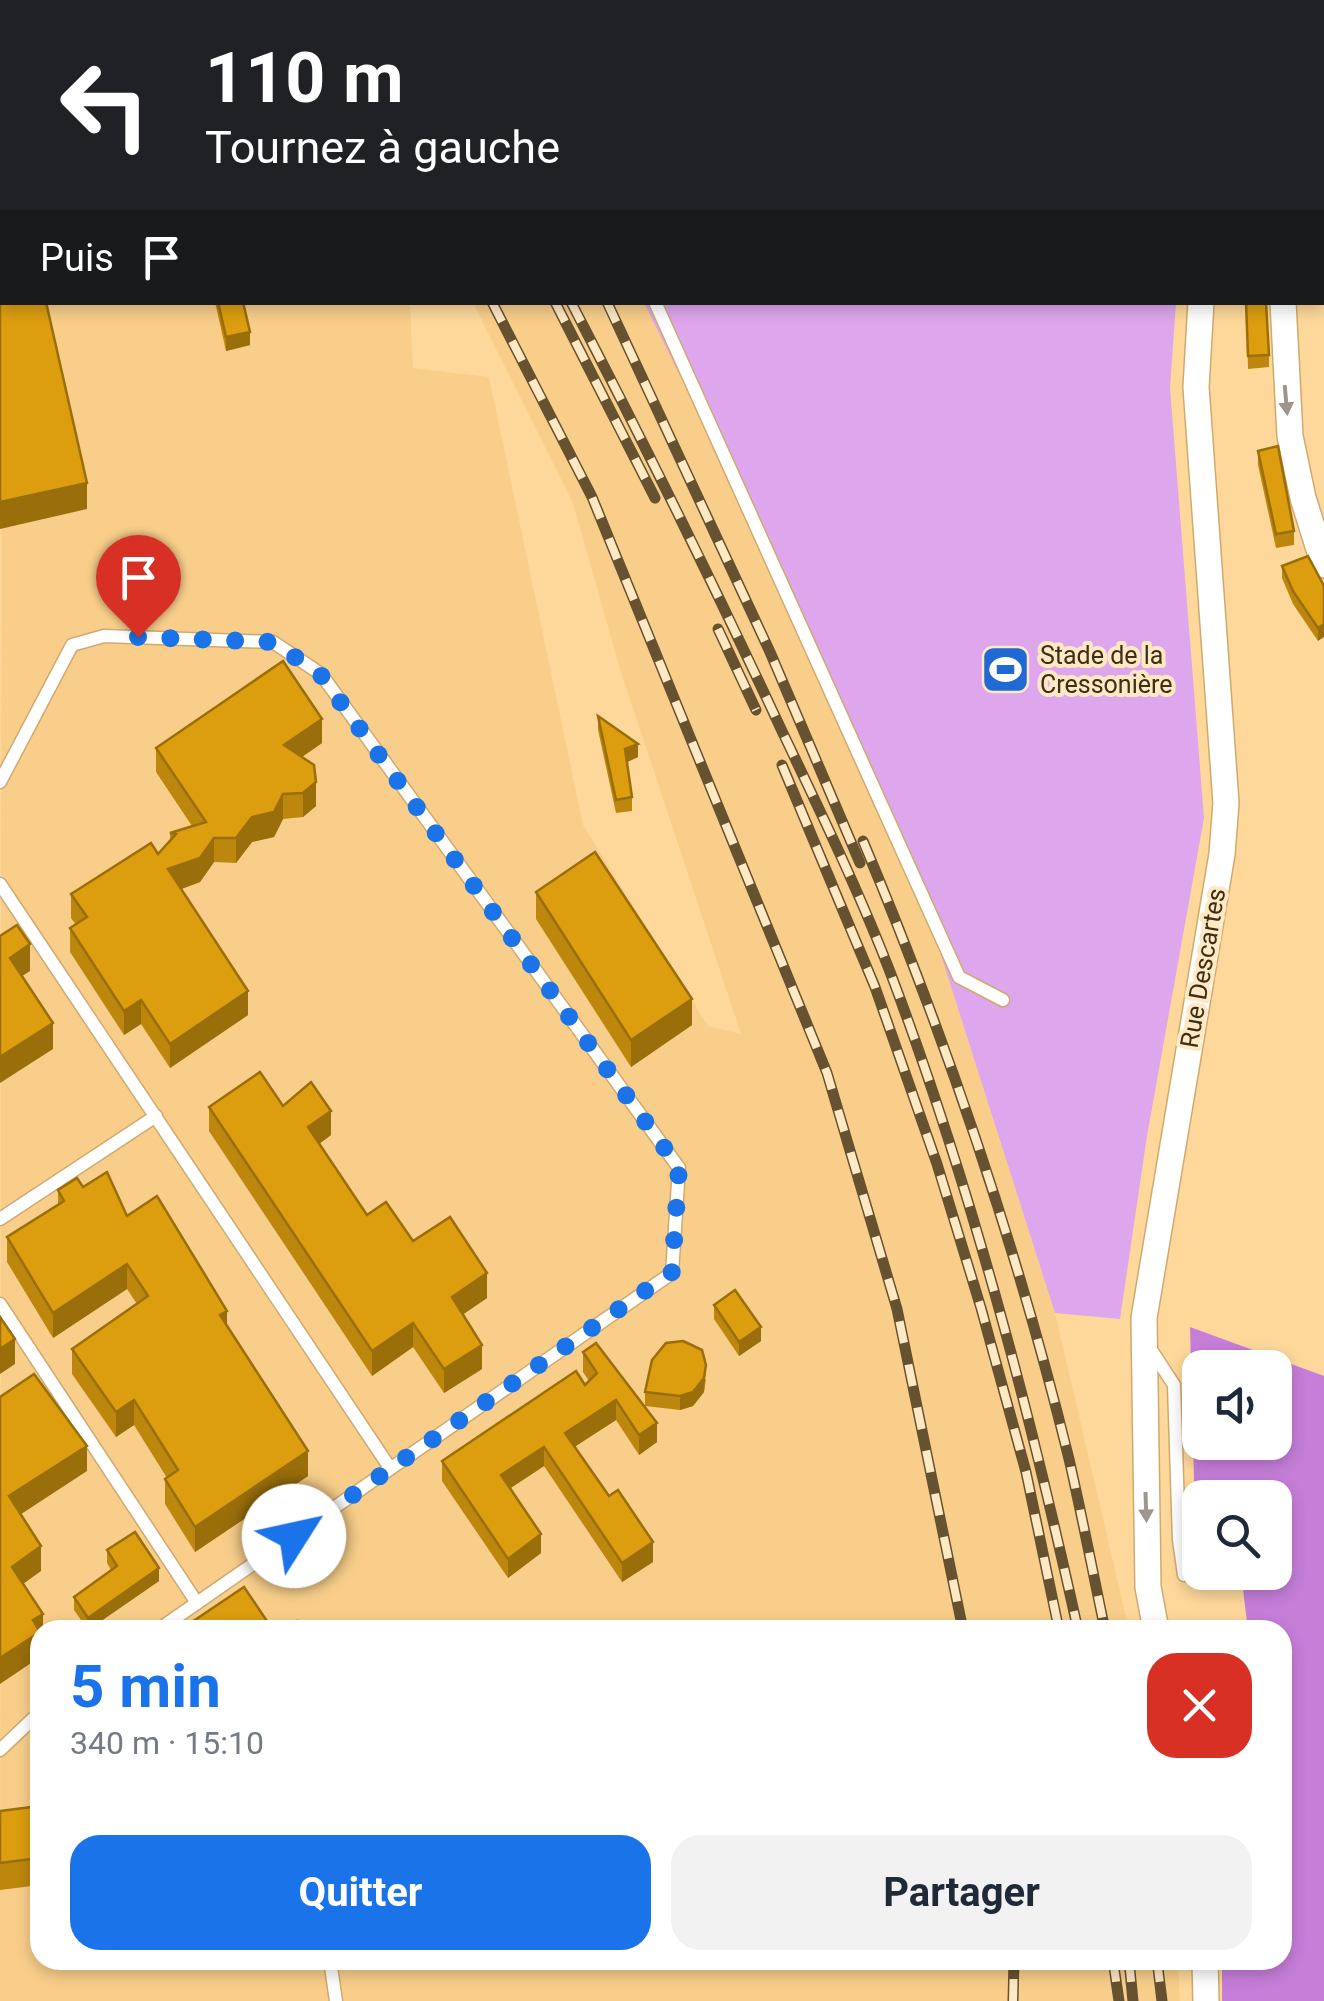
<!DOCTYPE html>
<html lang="fr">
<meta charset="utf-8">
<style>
:root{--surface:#fff;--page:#f2f2f3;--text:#1f2937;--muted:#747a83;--accent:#1a73e8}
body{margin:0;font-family:Roboto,sans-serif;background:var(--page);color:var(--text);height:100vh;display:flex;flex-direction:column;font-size:38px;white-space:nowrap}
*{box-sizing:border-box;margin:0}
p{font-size:32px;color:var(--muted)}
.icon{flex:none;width:55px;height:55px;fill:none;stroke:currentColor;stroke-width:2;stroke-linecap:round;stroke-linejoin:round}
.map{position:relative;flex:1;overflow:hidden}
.sheet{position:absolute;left:30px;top:1620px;width:1262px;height:350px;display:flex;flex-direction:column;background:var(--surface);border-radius:30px;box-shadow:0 5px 15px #0003}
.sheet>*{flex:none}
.top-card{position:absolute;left:0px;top:0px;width:1325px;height:305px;box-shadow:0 5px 15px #0003;background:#202124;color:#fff;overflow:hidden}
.controls{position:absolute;left:1182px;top:1350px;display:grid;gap:20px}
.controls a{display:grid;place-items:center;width:110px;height:110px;border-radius:20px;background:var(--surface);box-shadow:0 5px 15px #0003;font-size:50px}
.pin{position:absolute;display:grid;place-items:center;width:85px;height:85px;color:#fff;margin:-102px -42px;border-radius:50% 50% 50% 0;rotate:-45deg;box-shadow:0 0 10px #0007}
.pin .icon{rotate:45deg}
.me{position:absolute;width:110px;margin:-55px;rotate:55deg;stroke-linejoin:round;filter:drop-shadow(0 0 8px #0008)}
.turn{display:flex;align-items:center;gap:35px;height:210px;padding:0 40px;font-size:45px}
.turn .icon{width:130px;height:130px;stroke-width:2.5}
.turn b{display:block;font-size:70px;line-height:85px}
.then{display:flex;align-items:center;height:95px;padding:0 40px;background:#0003;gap:20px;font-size:38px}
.round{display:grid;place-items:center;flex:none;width:105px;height:105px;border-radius:30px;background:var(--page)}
.summary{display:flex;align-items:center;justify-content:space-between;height:170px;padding:0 40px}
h1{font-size:60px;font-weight:700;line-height:75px;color:var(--accent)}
.action{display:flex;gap:20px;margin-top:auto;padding:20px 40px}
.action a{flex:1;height:115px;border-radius:30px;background:var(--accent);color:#fff;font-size:40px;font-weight:700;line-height:115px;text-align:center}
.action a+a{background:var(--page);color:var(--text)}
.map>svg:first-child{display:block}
</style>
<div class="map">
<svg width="1324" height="2001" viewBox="0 0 1324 2001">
<rect width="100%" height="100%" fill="#fed89b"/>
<g fill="#f8ce8a">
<path d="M 302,0 L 495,0 L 496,2 L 303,2 Z"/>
<path d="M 2,149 L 2,302 L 410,303 L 413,368 L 489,377 L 583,825 L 708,1026 L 741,1034 L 619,666 L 573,503 L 473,303 L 644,303 L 752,521 L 940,952 L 1055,1313 L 1129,1630 L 40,1630 L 40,1960 L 1178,1960 L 1180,2001 L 0,2001 Z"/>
</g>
<g fill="#dea6ed">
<path d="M 0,0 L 146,0 L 146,2 L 2,2 L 2,21 Z"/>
<path d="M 495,0 L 1194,0 L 1194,2 Z"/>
<path d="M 644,303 L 1176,303 L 1170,388 L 1204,818 L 1147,1136 L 1120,1319 L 1055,1313 L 940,952 L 752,521 Z"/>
</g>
<path fill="#c67ed9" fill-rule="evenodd" d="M 1190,1327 L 1324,1376 L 1324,2001 L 1222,2001 L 1222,1960 L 1282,1960 L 1282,1630 L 1248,1630 L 1241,1573 L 1275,1572 L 1275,1498 L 1200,1498 L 1200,1552 L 1196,1553 ZM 1200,1368 L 1275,1368 L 1275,1442 L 1200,1442 Z"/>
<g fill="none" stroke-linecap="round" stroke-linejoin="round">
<defs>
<g id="lane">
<path d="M 538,2 L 538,0"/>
<path d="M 655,302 L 959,977 L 1003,1000"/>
<path d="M 0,782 L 72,645 L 104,636 L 273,642 L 321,674 L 679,1168 L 672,1273 L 158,1630"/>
<path d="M 0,884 L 390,1468"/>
<path d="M 0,1219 L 156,1116"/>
<path d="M 0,1304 L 197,1603"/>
<path d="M 1148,1345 L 1174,1385 L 1179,1540 L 1184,1575"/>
<path d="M 0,1750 L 40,1712"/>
<path d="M 330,1960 L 336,2001"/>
</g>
<g id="street">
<path d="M 1220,2 L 1220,0"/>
<path d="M 1294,2 L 1294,0"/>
<path d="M 1283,302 L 1290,436 L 1303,498 L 1324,565"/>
<path d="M 1156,1630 L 1148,1587 L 1144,1318 L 1222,854 L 1226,803 L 1196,387 L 1201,302"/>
<path d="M 1205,1960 L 1206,2001"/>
</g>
</defs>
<use href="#lane" stroke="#cfaa6f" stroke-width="15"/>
<use href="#street" stroke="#cfaa6f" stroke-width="28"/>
<use href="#lane" stroke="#fff" stroke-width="12"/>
<use href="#street" stroke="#fff" stroke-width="25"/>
<defs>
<g id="rail">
<path d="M 335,0 L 336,2"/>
<path d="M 399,0 L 401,2"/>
<path d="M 416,0 L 417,2"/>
<path d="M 459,0 L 460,2"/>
<path d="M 492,302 L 592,497 L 827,1073 L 897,1309 L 963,1630"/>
<path d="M 555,302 L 655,498"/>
<path d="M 571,302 C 644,443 714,585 781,729 C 820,811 860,893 892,977 C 972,1190 1029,1408 1078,1630"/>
<path d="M 607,302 L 770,652 L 860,863"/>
<path d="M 718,629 L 756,710"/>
<path d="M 782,765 L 875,987 L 937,1164 L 981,1308 L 1026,1472 L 1059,1630"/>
<path d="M 863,841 C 947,1041 1017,1248 1069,1459 C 1082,1516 1093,1573 1105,1630"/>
<path d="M 1113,1960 L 1119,2001"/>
<path d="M 1129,1960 L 1133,2001"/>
<path d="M 1157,1960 L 1162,2001"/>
<path d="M 1013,2001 L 1014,1960"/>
</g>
</defs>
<use href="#rail" stroke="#665231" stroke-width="11"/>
<use href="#rail" stroke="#ffe8c4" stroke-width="8" stroke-dasharray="22" stroke-linecap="butt"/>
</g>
<g fill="#bd870d">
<path d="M 215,302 L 243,302 L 250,345 L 226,351 Z"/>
<path d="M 1246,302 L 1269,355 L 1269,367 L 1248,369 Z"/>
<path d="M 1258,451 L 1294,531 L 1294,545 L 1276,548 L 1258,465 Z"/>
<path d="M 1282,566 L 1324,586 L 1318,641 L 1293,604 L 1282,578 Z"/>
<path d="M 598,716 L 638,757 L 627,762 L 632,797 L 632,811 L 616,813 L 598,730 Z"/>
<path d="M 322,743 L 302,757 L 316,806 L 303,817 L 283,819 L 274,837 L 252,842 L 236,863 L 214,862 L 200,882 L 181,889 L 248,1015 L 170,1068 L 141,1024 L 124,1035 L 70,952 L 70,928 L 76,925 L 71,918 L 71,894 L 158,854 L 170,841 L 170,833 L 192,826 L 156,772 L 156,748 Z"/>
<path d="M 536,892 L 692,1025 L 631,1067 L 536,919 Z"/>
<path d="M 283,1106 L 331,1135 L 319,1144 L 367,1215 L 413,1241 L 487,1298 L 463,1314 L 482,1369 L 444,1393 L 413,1347 L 372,1376 L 209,1131 L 209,1107 Z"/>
<path d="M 83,1187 L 127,1216 L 227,1326 L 308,1476 L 195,1552 L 165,1504 L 165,1479 L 167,1478 L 134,1425 L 116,1437 L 72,1374 L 72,1349 L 137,1304 L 127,1289 L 53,1338 L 7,1262 L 7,1237 L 58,1204 L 58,1190 Z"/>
<path d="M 714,1305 L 761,1341 L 739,1356 L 714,1319 Z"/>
<path d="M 583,1352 L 657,1442 L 639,1455 L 616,1420 L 574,1447 L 653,1562 L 622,1582 L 544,1466 L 511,1488 L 541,1553 L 508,1578 L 442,1481 L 442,1461 L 585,1385 L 589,1381 L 583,1372 Z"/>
<path d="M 706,1379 L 704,1392 L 693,1406 L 680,1410 L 645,1406 L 645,1392 Z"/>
<path d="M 107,1550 L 159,1581 L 88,1630 L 74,1610 L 74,1597 L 111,1570 L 107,1563 Z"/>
<path d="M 40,1806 L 40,1885 L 0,1890 L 0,1811 Z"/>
</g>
<g fill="#9a6e0a">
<path d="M 250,332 L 250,345 L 226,351 L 226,337 Z"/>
<path d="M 87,483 L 87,509 L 0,529 L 0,502 Z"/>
<path d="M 1324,624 L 1324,637 L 1318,641 L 1318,628 Z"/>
<path d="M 322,719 L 322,743 L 284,769 L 284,745 Z"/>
<path d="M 638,744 L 638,757 L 625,763 L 625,749 Z"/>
<path d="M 316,782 L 316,806 L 303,817 L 303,793 Z"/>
<path d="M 283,794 L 283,819 L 274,837 L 252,842 L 236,863 L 236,838 L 252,817 Z"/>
<path d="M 214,838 L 214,862 L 200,882 L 168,894 L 168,869 Z"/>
<path d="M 30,944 L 30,971 L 10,984 L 10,958 Z"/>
<path d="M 248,991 L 248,1015 L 170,1068 L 170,1044 Z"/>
<path d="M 692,999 L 692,1025 L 631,1067 L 631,1040 Z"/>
<path d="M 141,1000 L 141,1024 L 124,1035 L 124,1011 Z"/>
<path d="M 53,1023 L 53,1049 L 0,1083 L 0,1057 Z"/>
<path d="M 331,1111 L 331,1135 L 308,1152 L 308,1127 Z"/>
<path d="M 127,1264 L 127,1289 L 53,1338 L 53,1313 Z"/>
<path d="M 487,1273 L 487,1298 L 452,1322 L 452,1297 Z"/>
<path d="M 227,1311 L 227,1336 L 220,1315 Z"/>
<path d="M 413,1323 L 413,1347 L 372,1376 L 372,1351 Z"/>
<path d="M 761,1327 L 761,1341 L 739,1356 L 739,1342 Z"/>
<path d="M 15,1339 L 15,1364 L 0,1374 L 0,1349 Z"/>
<path d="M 482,1345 L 482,1369 L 444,1393 L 444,1369 Z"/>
<path d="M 706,1365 L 704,1392 L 693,1406 L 680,1410 L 680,1396 Z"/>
<path d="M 134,1400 L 134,1425 L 116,1437 L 116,1412 Z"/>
<path d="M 616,1400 L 616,1420 L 565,1453 L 565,1433 Z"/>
<path d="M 657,1423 L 657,1442 L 639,1455 L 639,1435 Z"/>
<path d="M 87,1446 L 87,1471 L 9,1522 L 9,1496 Z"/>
<path d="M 544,1447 L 544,1466 L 501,1494 L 501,1475 Z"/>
<path d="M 308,1451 L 308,1476 L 195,1552 L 195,1527 Z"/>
<path d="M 541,1534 L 541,1553 L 508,1578 L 508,1559 Z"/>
<path d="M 653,1542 L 653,1562 L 622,1582 L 622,1563 Z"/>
<path d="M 41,1546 L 41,1571 L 12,1592 L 12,1567 Z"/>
<path d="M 159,1568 L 159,1581 L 88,1630 L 88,1618 Z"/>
<path d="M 43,1614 L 43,1630 L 40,1630 L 40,1657 L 0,1684 L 0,1658 L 33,1620 Z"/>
</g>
<g fill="#dc9d0f" stroke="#9a6e0a" stroke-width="2.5">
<path d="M 1322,4 L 1324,4 L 1322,113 Z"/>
<path d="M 2,277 L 2,302 L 46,302 L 87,483 L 0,502 L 0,278 Z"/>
<path d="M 218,302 L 243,302 L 250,332 L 226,337 Z"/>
<path d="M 1246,302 L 1266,302 L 1269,355 L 1248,356 Z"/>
<path d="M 1278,446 L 1294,531 L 1276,534 L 1258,451 Z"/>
<path d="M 1308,556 L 1324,586 L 1324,624 L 1318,628 L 1293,591 L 1282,566 Z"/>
<path d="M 283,661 L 322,719 L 284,745 L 314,765 L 316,782 L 303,793 L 283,794 L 274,812 L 252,817 L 236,838 L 214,838 L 200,858 L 168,869 L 248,991 L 170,1044 L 141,1000 L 124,1011 L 70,928 L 87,917 L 71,894 L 151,843 L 158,854 L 176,834 L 170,833 L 206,822 L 156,748 Z"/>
<path d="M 598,716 L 638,744 L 625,749 L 632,797 L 616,800 Z"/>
<path d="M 595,852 L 692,999 L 631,1040 L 536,892 Z"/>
<path d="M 17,925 L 30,944 L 10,958 L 53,1023 L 0,1057 L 0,936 Z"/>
<path d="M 260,1072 L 283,1106 L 311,1082 L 331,1111 L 308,1127 L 367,1215 L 386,1202 L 413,1241 L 450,1217 L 487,1273 L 452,1297 L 482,1345 L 444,1369 L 413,1323 L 372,1351 L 209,1107 Z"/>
<path d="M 107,1172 L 127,1216 L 157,1196 L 227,1311 L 220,1315 L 308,1451 L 195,1527 L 165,1479 L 178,1470 L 134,1400 L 116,1412 L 72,1349 L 148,1296 L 127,1264 L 53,1313 L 7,1237 L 64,1201 L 58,1190 L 77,1178 L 83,1187 Z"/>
<path d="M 735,1290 L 761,1327 L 739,1342 L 714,1305 Z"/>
<path d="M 0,1317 L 15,1339 L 0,1349 Z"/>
<path d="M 683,1341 L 702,1350 L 706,1365 L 704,1378 L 693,1392 L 680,1396 L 645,1392 L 652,1360 L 666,1343 Z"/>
<path d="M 596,1343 L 657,1423 L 639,1435 L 616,1400 L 565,1433 L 609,1496 L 618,1490 L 653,1542 L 622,1563 L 544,1447 L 501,1475 L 541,1534 L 508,1559 L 442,1461 L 576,1371 L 585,1385 L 597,1373 L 583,1352 Z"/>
<path d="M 34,1374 L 87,1446 L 9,1496 L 41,1546 L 12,1567 L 43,1614 L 33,1620 L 40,1632 L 0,1658 L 0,1397 Z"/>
<path d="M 135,1532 L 159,1568 L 88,1618 L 74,1597 L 117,1566 L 107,1550 Z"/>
<path d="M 244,1587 L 273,1630 L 180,1630 Z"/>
<path d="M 297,1621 L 303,1630 L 284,1630 Z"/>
<path d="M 40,1806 L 40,1858 L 0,1863 L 0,1811 Z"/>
</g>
<defs><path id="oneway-solid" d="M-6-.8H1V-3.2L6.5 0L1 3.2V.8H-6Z" transform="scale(2.5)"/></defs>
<g fill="#9e968a">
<use href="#oneway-solid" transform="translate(1286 400) rotate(85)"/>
<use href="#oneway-solid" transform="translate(1146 1507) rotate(88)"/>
</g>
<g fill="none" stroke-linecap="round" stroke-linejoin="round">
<path stroke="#1a73e8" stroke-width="18" stroke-dasharray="0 32.4" d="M 138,637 L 273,642 L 320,674 L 679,1168 L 672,1272 L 294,1536"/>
</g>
<defs>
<symbol id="stadium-square" viewBox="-11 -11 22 22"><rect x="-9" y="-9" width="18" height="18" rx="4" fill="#2068d3" stroke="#ffe8c4"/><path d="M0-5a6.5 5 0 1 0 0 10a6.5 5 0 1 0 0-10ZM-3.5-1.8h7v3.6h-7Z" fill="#fff"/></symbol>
</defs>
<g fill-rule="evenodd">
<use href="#stadium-square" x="978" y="642" width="55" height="55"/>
</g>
<g text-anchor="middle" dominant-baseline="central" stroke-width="8" stroke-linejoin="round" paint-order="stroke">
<g font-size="25" fill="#3d2e15" stroke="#ffe8c4" text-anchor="start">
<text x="1040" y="655">Stade de la<tspan x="1040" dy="29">Cressonière</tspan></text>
</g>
<g font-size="25" fill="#3d2e15" stroke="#ffe8c4">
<text transform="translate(1203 968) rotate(-80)">Rue Descartes</text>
</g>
</g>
</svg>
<div class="controls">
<a><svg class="icon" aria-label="sound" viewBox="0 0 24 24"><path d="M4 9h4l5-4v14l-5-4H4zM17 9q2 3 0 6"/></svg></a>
<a><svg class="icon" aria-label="search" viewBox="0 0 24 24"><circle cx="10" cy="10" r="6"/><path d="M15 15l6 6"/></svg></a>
</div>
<div class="pin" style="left:138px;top:637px;background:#d93025"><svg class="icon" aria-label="arrive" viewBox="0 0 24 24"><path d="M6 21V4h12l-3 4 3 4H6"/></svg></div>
<svg class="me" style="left:294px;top:1536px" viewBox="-20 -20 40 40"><circle r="19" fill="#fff"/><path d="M0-13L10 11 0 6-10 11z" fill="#1a73e8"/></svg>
<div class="top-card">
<div class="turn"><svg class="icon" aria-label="left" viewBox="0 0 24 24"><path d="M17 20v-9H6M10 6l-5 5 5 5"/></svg><div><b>110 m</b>Tournez à gauche</div></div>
<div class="then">Puis<svg class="icon" aria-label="arrive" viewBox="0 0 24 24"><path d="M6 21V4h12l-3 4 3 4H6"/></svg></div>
</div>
<section class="sheet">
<div class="summary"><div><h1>5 min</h1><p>340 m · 15:10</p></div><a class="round" style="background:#d93025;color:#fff"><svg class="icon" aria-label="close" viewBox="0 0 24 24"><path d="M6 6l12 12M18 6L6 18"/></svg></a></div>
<div class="action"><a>Quitter</a><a>Partager</a></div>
</section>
</div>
